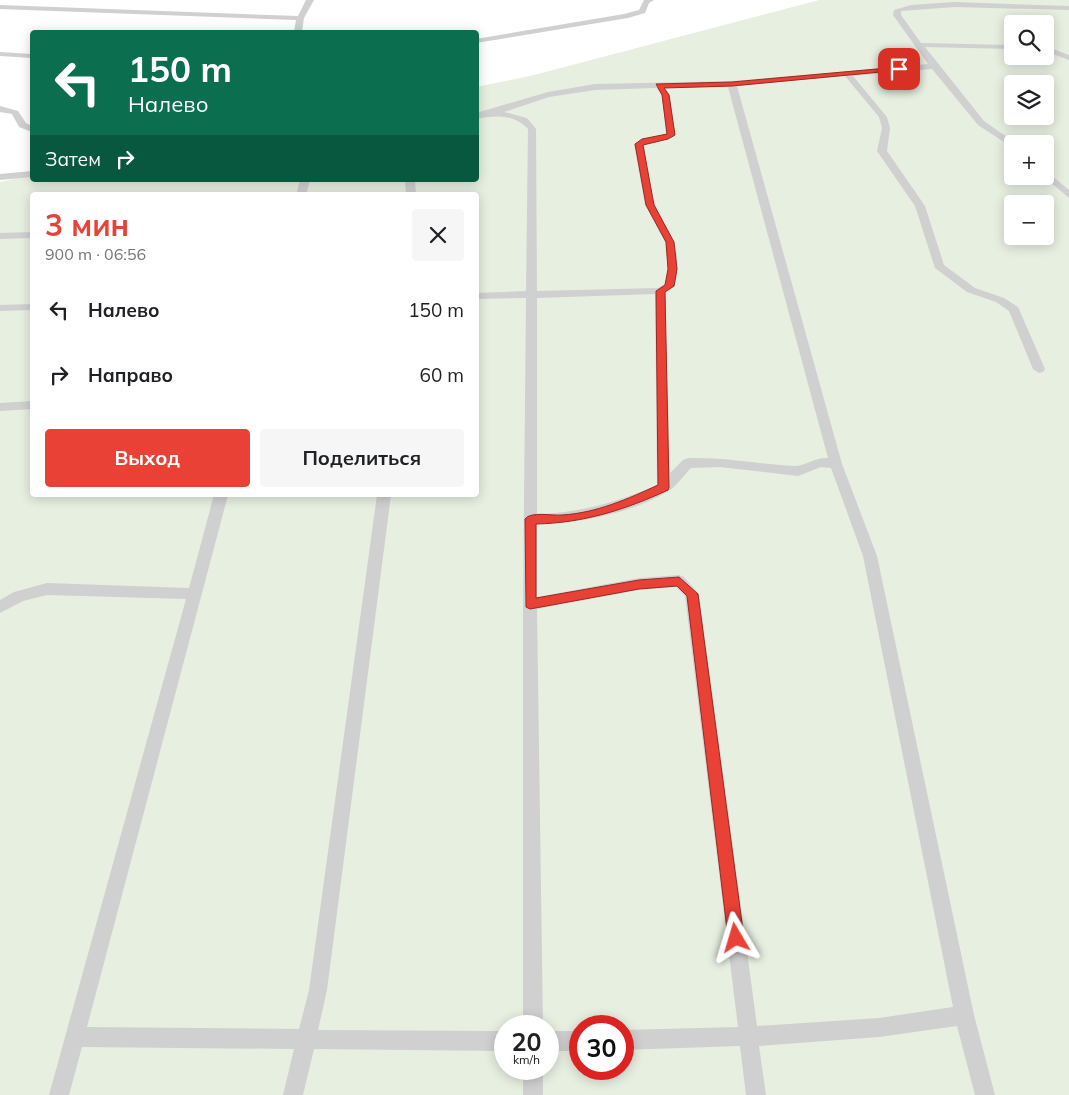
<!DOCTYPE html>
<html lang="ru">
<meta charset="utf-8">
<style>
:root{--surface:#fff;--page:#f6f6f6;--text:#202124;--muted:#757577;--accent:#e94135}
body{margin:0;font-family:Mulish,sans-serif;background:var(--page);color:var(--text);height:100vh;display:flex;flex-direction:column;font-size:19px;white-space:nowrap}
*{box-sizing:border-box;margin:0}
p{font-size:16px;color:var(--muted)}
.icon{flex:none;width:28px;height:28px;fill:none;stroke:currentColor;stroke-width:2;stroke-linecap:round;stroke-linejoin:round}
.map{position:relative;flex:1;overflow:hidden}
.drawer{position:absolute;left:30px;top:192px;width:449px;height:305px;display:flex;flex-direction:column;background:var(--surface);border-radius:5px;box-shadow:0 2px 12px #0003}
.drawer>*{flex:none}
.top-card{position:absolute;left:30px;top:30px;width:449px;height:152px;border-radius:5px;box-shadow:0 2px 12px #0003;background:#0b6e4f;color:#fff;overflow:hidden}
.controls{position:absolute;left:1004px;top:15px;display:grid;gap:10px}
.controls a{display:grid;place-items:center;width:50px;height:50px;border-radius:5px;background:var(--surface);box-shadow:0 2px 12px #0003;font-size:25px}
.speed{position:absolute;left:494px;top:1015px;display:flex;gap:10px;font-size:25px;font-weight:700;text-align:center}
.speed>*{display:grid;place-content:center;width:65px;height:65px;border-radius:50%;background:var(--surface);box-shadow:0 2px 12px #0003;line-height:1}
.speed small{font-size:12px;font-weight:400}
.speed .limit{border:8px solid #d22;background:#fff;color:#111}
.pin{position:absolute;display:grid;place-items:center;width:42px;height:42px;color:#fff;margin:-21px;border-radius:10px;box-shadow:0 2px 8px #0006}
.me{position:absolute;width:55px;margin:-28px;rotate:353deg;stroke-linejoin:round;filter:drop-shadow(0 0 4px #0008)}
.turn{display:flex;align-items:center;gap:18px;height:105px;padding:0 15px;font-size:22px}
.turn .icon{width:65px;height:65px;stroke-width:2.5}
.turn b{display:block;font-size:35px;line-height:42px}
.then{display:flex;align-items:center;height:48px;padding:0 15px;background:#0003;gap:10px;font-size:19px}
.round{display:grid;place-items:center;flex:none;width:52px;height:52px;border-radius:5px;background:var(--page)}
.headline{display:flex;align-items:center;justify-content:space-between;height:85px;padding:0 15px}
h1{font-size:30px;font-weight:700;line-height:38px;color:var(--accent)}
.button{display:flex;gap:10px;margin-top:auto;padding:10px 15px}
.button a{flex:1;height:58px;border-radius:5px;background:var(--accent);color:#fff;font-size:20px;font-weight:700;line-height:58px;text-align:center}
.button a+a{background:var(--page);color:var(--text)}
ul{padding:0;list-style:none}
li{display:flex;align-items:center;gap:15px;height:65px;padding:0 15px}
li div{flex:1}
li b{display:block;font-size:19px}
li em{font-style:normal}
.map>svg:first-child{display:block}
</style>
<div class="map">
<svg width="1069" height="1095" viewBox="0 0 1069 1095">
<rect width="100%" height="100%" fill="#fff"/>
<path fill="#e7efe1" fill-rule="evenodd" d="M 819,0 L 1069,0 L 1069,1095 L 0,1095 L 0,182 L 32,175 L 32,180 L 476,180 L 476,87 L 534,75 ZM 1012,24 L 1045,24 L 1045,56 L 1012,56 ZM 1012,84 L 1045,84 L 1045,116 L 1012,116 ZM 1012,144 L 1045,144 L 1045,176 L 1012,176 ZM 32,195 L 476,195 L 476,495 L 32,495 ZM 1012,204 L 1045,204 L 1045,236 L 1012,236 ZM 505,1026 L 548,1026 L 548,1069 L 505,1069 ZM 580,1026 L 622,1026 L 622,1069 L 580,1069 Z"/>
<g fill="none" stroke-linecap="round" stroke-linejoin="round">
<g fill="#d0d0d0" fill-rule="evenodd">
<path d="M 306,0 L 314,0 L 304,18 L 302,32 L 294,32 L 296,20 L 0,9 L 0,5 L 298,16 Z"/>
<path d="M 644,0 L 654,0 L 649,3 L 645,13 L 628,18 L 476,43 L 476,39 L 624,14 L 639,10 Z"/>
<path d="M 954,2 L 1069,6 L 1069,10 L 954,7 L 901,11 L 901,15 L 921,43 L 1012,45 L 1012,49 L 925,47 L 984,121 L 1017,144 L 1010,146 L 978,125 L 932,69 L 853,76 L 887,117 L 890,128 L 887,151 L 925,206 L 944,265 L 975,288 L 1004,298 L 1018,307 L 1045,369 L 1043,372 L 1039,373 L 1033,369 L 1009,311 L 996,302 L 967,292 L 935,268 L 915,206 L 877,151 L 882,128 L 879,117 L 845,76 L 737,86 L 842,464 L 877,556 L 974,1015 L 995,1095 L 975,1095 L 957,1026 L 879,1037 L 759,1046 L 766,1095 L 746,1095 L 740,1046 L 622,1050 L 622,1030 L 738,1027 L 685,596 L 676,587 L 639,590 L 537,609 L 543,1026 L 523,1026 L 523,604 L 526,298 L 476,299 L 476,293 L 526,291 L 528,129 C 514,114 495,115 476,119 L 476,113 L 548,92 L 595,84 L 732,81 L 928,64 L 893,15 L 894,10 L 911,5 ZM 728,87 L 828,458 C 815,457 806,466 794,466 C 757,464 726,457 688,458 L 683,460 L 670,473 L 665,293 L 675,286 C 683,244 670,241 656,206 C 648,188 647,165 644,145 L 675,135 L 670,95 L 665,88 ZM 656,88 L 662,95 L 666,134 L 634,144 L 645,205 L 665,242 L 668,269 L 665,284 L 658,288 L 537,291 L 536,129 L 527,118 L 504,112 L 549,97 L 595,90 ZM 655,294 L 657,485 C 618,502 580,513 537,514 L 537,298 ZM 720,467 L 798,476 L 821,467 L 831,468 L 863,556 L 953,1007 L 879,1018 L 757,1026 L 699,594 L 684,577 L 679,575 L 639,578 L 537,597 L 537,524 C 580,523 629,514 667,492 C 676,487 684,475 691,468 Z"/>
<path d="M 1045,46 L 1069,55 L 1069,60 L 1045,51 Z"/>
<path d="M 0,52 L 32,54 L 32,58 L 0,56 Z"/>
<path d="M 0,106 L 18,111 L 26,123 L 32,126 L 32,132 L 19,127 L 12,114 L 0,112 Z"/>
<path d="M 1045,170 L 1069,190 L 1069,198 L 1043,176 L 1045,176 Z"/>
<path d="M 32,171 L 32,177 L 0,180 L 0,174 Z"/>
<path d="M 300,180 L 310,180 L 306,195 L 296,195 Z"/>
<path d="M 405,180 L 415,180 L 416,195 L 406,195 Z"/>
<path d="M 32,232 L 32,238 L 0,239 L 0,233 Z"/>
<path d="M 32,304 L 32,310 L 0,311 L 0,305 Z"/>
<path d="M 32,401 L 32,409 L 0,411 L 0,403 Z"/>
<path d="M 214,495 L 228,495 L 87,1027 L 299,1029 L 309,990 L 377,495 L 391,495 L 327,990 L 318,1030 L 505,1031 L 505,1051 L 314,1049 L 303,1095 L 283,1095 L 294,1049 L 82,1047 L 69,1095 L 49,1095 L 186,599 L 47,595 L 23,601 L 0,613 L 0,600 L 14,592 L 47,583 L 189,588 Z"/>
<rect x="548" y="1031" width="32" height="20"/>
<rect x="523" y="1069" width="20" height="26"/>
</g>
</g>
<path fill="#e94135" stroke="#972a22" d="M 899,67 L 902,70 L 732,86 L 664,88 L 669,95 L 675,135 L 668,139 L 643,145 L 654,205 L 674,242 L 677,269 L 674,286 L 665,292 L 669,488 L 668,490 C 625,510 583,523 536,524 L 536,598 L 639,580 L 679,577 L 698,594 L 744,938 L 741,944 L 736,946 L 731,944 L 728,938 L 687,596 L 677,586 L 639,589 L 530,609 L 526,607 L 525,519 C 531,511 552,516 562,515 C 596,513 628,499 658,485 L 656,291 L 665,285 L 668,269 L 666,242 L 646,205 L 635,144 L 642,139 L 667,134 L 662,95 L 656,84 L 732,82 Z"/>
</svg>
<div class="controls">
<a><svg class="icon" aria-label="search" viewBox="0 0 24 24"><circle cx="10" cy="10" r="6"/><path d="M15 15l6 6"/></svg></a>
<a><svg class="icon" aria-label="layers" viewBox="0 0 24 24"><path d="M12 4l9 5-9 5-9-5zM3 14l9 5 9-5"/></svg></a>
<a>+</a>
<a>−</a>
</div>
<div class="speed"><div>20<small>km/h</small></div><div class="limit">30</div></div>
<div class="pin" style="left:899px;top:69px;background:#d93025"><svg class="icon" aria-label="arrive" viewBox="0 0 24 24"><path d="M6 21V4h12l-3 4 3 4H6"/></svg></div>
<svg class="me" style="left:736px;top:938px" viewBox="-20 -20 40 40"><path d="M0-17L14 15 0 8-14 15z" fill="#e94135" stroke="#fff" stroke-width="4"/></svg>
<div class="top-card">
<div class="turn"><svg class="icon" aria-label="left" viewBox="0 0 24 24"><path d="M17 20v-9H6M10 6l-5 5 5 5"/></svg><div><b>150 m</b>Налево</div></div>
<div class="then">Затем<svg class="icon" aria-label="right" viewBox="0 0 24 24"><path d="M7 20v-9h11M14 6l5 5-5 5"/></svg></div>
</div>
<section class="drawer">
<div class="headline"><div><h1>3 мин</h1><p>900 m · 06:56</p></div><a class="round"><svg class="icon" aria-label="close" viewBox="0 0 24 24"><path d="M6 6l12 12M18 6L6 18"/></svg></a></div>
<ul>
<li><svg class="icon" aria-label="left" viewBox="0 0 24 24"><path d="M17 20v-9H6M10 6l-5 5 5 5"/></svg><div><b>Налево</b></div><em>150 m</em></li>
<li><svg class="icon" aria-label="right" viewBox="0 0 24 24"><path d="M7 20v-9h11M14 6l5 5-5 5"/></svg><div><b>Направо</b></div><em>60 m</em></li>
</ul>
<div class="button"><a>Выход</a><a>Поделиться</a></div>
</section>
</div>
